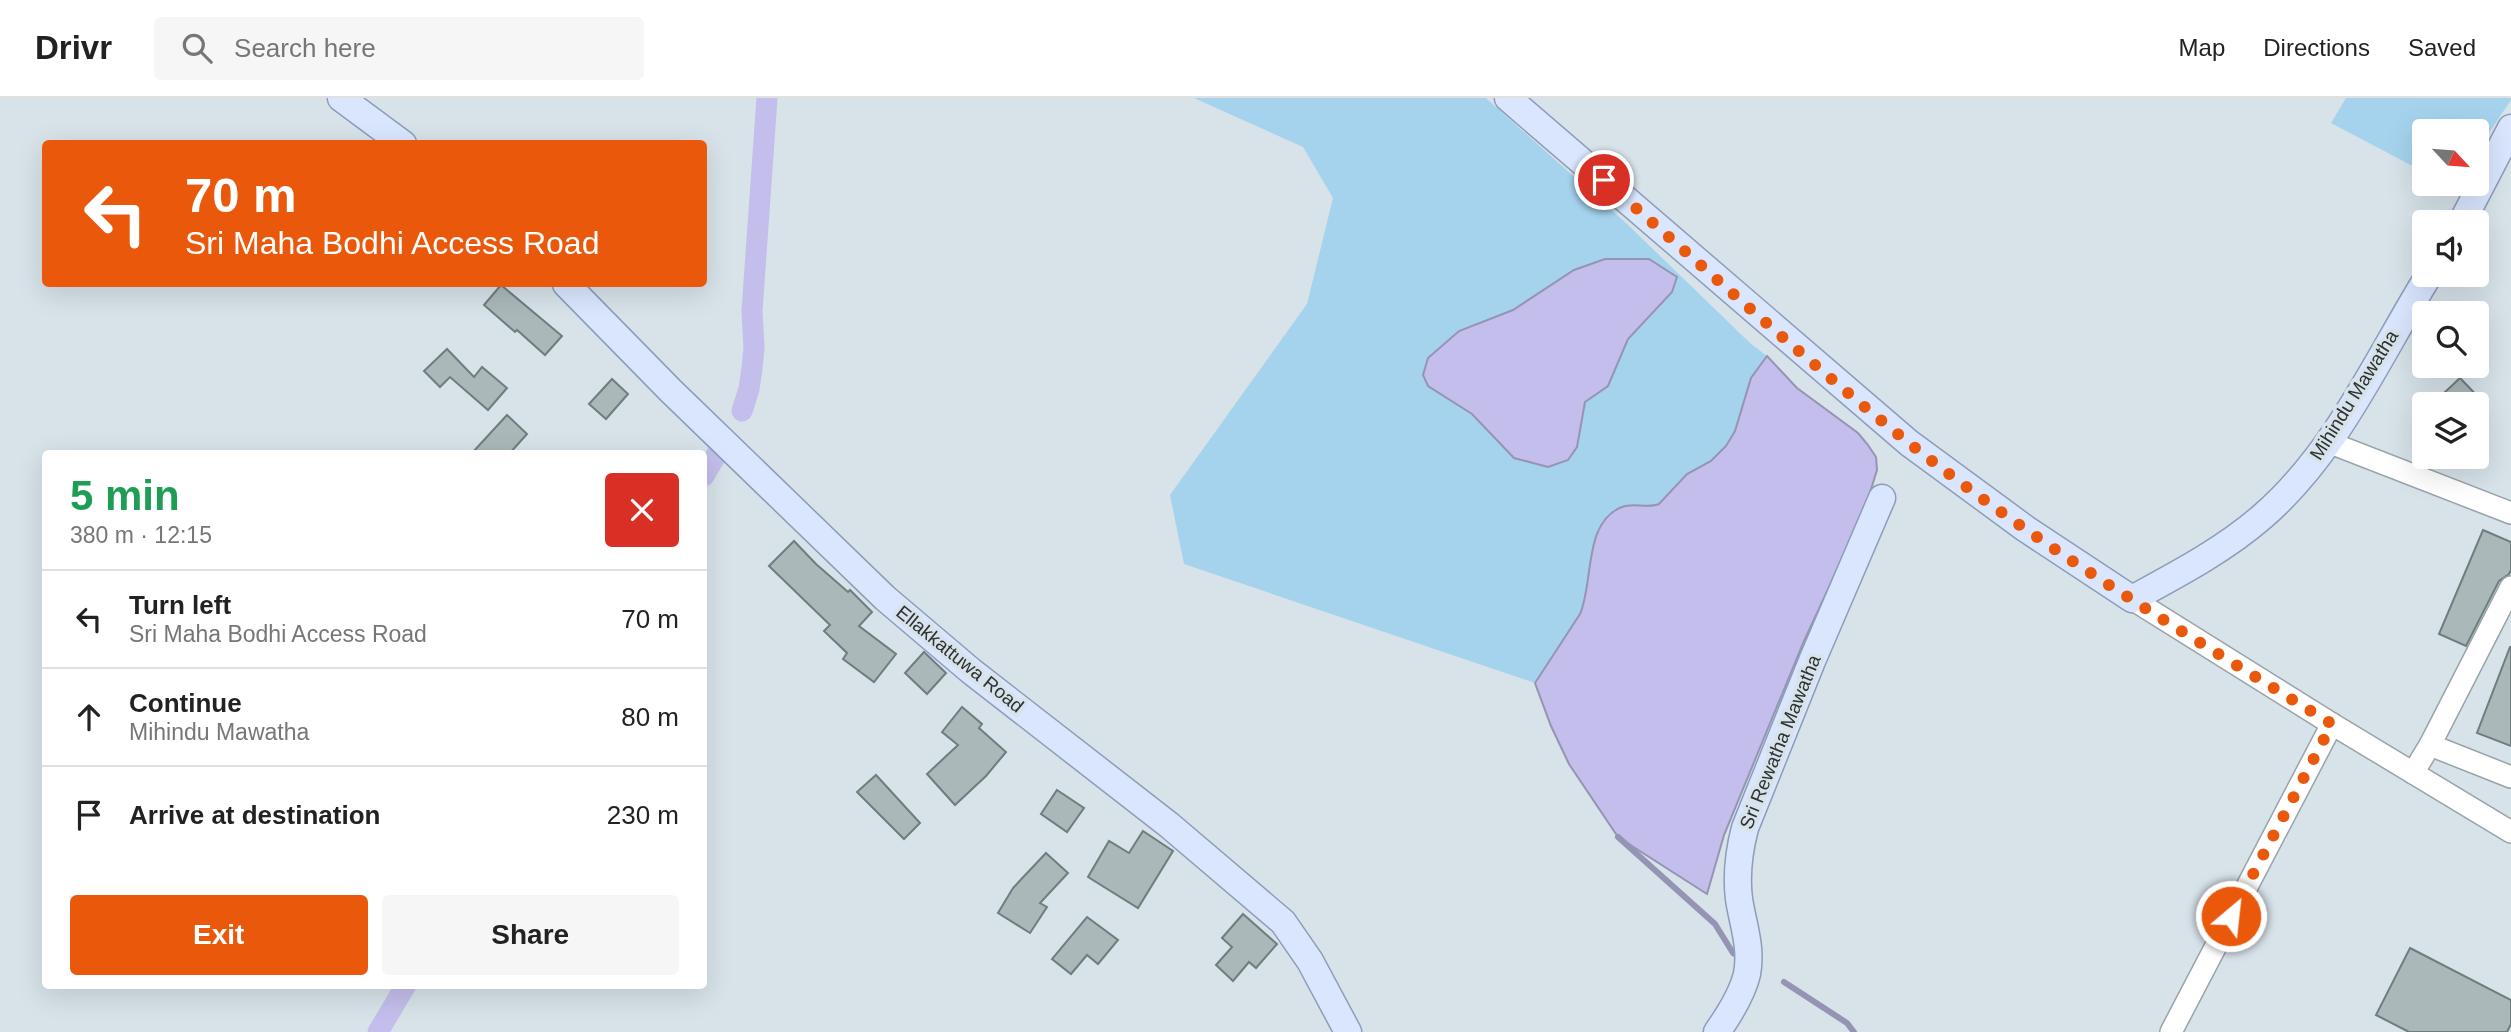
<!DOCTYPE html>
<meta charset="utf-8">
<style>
:root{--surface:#fff;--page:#f6f6f6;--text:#222;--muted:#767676;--line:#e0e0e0;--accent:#ea580c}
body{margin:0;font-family:Arial,sans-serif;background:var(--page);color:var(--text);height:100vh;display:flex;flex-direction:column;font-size:26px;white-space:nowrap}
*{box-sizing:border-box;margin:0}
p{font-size:23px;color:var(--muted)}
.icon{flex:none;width:38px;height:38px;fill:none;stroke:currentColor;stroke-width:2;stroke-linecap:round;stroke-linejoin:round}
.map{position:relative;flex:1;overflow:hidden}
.drawer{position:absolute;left:42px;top:352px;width:665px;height:539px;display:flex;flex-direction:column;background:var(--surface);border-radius:7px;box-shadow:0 7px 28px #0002}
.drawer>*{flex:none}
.top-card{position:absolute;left:42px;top:42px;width:665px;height:147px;border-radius:7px;box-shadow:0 7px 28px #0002;background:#ea580c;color:#fff;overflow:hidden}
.needle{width:46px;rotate:116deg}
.buttons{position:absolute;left:2412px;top:21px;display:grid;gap:14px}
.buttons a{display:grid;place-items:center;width:77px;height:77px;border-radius:7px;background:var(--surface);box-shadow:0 7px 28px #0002;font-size:35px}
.pin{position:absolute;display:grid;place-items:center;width:60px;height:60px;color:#fff;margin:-30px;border:4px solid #fff;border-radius:50%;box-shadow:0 2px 7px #0007}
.me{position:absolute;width:77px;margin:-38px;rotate:28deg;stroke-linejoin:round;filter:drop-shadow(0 0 5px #0008)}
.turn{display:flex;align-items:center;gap:24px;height:147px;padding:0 28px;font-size:32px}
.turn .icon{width:91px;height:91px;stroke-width:2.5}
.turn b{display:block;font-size:49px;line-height:60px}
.round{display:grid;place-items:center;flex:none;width:74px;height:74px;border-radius:7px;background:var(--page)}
.headline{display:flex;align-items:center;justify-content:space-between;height:119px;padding:0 28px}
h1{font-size:42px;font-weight:600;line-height:52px;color:#1e9e55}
.action{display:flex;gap:14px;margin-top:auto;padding:14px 28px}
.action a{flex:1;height:80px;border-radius:7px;background:var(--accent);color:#fff;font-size:28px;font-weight:600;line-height:80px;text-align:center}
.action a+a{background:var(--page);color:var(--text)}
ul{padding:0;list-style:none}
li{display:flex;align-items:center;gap:21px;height:98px;padding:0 28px;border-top:2px solid var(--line)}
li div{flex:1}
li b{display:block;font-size:26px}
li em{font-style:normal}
header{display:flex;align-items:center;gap:42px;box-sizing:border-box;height:98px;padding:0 35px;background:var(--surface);border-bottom:2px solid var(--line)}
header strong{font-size:33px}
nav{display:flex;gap:38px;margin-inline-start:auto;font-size:24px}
.search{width:490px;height:63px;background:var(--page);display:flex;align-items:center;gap:18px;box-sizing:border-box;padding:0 24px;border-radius:7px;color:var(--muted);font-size:26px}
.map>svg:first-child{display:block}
</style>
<header>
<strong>Drivr</strong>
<div class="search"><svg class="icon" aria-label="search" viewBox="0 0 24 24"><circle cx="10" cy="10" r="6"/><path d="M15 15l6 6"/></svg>Search here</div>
<nav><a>Map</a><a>Directions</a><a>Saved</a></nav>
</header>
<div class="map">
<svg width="2511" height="934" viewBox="0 0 2511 934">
<rect width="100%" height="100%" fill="#d7e2e9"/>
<g fill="#a5d3ee" fill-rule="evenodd">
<path d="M 1194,0 L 1486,0 L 1627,126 L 1750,245 L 1767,258 L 1751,280 L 1735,333 L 1726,348 L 1711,363 L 1702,367 L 1659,406 C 1647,411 1634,404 1622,409 C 1583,424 1594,484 1580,516 L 1535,585 L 1184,466 L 1170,397 L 1307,206 L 1333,100 L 1303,49 ZM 1574,172 L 1672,194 L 1628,241 L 1608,287 L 1514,360 L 1472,316 L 1428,288 L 1459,233 L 1513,212 Z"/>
<path d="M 2346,0 L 2511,0 L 2511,2 L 2476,54 L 2476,33 L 2424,33 L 2424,74 L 2331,25 Z"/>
</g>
<g fill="#c3beeb" stroke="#9694b4" stroke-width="2">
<path d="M 1605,161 L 1649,161 L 1677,179 L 1672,194 L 1628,241 L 1608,288 L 1585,304 L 1577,349 L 1568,362 L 1548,369 L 1514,360 L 1472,316 L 1428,288 L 1423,277 L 1428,260 L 1459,233 L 1513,212 L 1574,172 Z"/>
<path d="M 1767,258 L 1797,290 L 1858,335 L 1868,347 L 1876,359 L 1877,372 L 1864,414 L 1804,543 L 1724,737 L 1707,796 L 1618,739 L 1569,666 L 1551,628 L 1535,585 L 1580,516 C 1594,484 1583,424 1622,409 C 1634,404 1647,411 1659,406 L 1687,376 L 1711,363 L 1726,348 L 1735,333 L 1751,280 Z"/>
</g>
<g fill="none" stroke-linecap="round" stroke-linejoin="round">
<g stroke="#9694b4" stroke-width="6">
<path d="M 1618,739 L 1715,826 L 1733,855 L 1741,860"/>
<path d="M 1784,884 L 1847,925 L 1854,934"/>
</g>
<g stroke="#c3beeb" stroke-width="21">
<path d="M 742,313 L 749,291 L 752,270 L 754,250 L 752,213 L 767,0"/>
<path d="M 704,378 L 718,354"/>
<path d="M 378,934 L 406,887"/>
</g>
</g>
<g fill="#aab8ba" stroke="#707d7f" stroke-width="2">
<path d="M 501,187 L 562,238 L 545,257 L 517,232 L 515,234 L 484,207 Z"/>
<path d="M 447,251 L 474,279 L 482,269 L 507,290 L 488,312 L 450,279 L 440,289 L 424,273 Z"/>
<path d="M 2460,280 L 2485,306 L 2454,306 L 2444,295 Z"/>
<path d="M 612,281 L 628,296 L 606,321 L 589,306 Z"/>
<path d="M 507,317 L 527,336 L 510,355 L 472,355 Z"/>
<path d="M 2483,432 L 2511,444 L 2511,472 L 2509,476 L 2499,483 L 2466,548 L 2439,536 Z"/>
<path d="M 794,443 L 816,466 L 848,494 L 850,492 L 872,514 L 859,528 L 896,556 L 874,584 L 843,561 L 847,555 L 824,533 L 830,527 L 769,468 Z"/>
<path d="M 2510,549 L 2511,549 L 2511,648 L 2477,635 Z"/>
<path d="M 924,554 L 946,575 L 927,596 L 905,575 Z"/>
<path d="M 962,609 L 982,626 L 979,630 L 1006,654 L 986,678 L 955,707 L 927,676 L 958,647 L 942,634 Z"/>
<path d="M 876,677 L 920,725 L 904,741 L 857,694 Z"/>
<path d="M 1057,692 L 1084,710 L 1067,734 L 1041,716 Z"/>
<path d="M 1143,733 L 1173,753 L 1138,810 L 1088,779 L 1109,743 L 1129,755 Z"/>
<path d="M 1046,755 L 1068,775 L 1040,805 L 1047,809 L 1030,835 L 998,815 L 1013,790 Z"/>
<path d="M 1243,816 L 1277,846 L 1256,870 L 1249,864 L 1233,883 L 1216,867 L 1232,849 L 1222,840 Z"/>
<path d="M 1087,819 L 1118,842 L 1098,866 L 1087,857 L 1071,876 L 1052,861 Z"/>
<path d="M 2410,850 L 2511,902 L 2511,926 L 2507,934 L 2409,934 L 2376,917 Z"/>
</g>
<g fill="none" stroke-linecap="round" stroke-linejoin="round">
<defs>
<g id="minor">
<path d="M 2328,344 L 2511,415"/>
<path d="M 2132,501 L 2332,626 L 2511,734"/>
<path d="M 2430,647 L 2511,679"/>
<path d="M 2413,675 L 2430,647 L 2511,489"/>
<path d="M 2171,934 L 2332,626"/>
</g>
<g id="major">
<path d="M 341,0 L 403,46"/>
<path d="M 1508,0 L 1909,345 L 2026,431 L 2132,501 C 2178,476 2224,452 2263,418 C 2337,354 2378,259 2429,177"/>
<path d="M 2462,124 L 2511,30"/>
<path d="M 566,186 L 671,293 L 885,500 L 971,573 L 1169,727 L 1283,824 L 1310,863 L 1348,934"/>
<path d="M 1717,934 C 1729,917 1742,897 1747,876 C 1752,849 1743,827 1739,801 C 1736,777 1739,753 1745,730 L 1812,563 L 1882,400"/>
</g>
</defs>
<use href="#minor" stroke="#99a3aa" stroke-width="24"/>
<use href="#major" stroke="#8d9cb7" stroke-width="29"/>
<use href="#minor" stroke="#fff" stroke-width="21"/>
<use href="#major" stroke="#d9e6fe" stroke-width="26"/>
</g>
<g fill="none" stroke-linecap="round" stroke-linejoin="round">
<path stroke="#ea580c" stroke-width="12" stroke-dasharray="0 21.6" d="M 1604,82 C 1705,170 1804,261 1909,345 C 2041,450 2188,537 2332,626 L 2231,818"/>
</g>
<g text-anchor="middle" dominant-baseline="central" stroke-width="7" stroke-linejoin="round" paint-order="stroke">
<g font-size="19" fill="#2d3134" stroke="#d7e2e9">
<text transform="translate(2354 297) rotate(-58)">Mihindu Mawatha</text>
<text transform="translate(960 561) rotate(39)">Ellakkattuwa Road</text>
<text transform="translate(1780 644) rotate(-68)">Sri Rewatha Mawatha</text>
</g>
</g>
</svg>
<div class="buttons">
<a><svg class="needle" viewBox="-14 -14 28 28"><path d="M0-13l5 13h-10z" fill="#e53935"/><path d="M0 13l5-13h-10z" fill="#767676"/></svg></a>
<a><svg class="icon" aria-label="sound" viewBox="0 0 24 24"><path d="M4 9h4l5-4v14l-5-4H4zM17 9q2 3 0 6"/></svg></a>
<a><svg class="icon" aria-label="search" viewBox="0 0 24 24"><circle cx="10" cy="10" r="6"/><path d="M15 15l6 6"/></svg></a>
<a><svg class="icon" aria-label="layers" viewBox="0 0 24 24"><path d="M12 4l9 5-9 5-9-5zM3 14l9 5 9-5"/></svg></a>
</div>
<div class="pin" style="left:1604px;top:82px;background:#d93025"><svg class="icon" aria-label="arrive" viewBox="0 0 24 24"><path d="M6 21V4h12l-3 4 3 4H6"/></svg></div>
<svg class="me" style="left:2231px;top:818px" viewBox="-20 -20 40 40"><circle r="17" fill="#ea580c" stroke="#fff" stroke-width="3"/><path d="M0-11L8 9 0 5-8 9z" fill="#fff"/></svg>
<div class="top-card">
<div class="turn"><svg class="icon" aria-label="left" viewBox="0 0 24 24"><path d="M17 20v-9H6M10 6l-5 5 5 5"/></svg><div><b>70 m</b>Sri Maha Bodhi Access Road</div></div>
</div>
<section class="drawer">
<div class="headline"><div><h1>5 min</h1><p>380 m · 12:15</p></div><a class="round" style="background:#d93025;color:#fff"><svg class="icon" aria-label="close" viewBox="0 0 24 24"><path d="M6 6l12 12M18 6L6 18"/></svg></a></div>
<ul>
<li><svg class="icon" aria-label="left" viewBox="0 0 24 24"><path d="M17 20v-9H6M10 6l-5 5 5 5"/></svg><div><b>Turn left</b><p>Sri Maha Bodhi Access Road</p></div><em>70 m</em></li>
<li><svg class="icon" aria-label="ahead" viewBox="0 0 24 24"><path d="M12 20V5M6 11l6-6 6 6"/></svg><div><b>Continue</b><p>Mihindu Mawatha</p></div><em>80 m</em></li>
<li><svg class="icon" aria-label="arrive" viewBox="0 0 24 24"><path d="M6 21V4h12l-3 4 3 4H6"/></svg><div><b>Arrive at destination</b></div><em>230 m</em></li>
</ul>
<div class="action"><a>Exit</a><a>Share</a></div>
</section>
</div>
